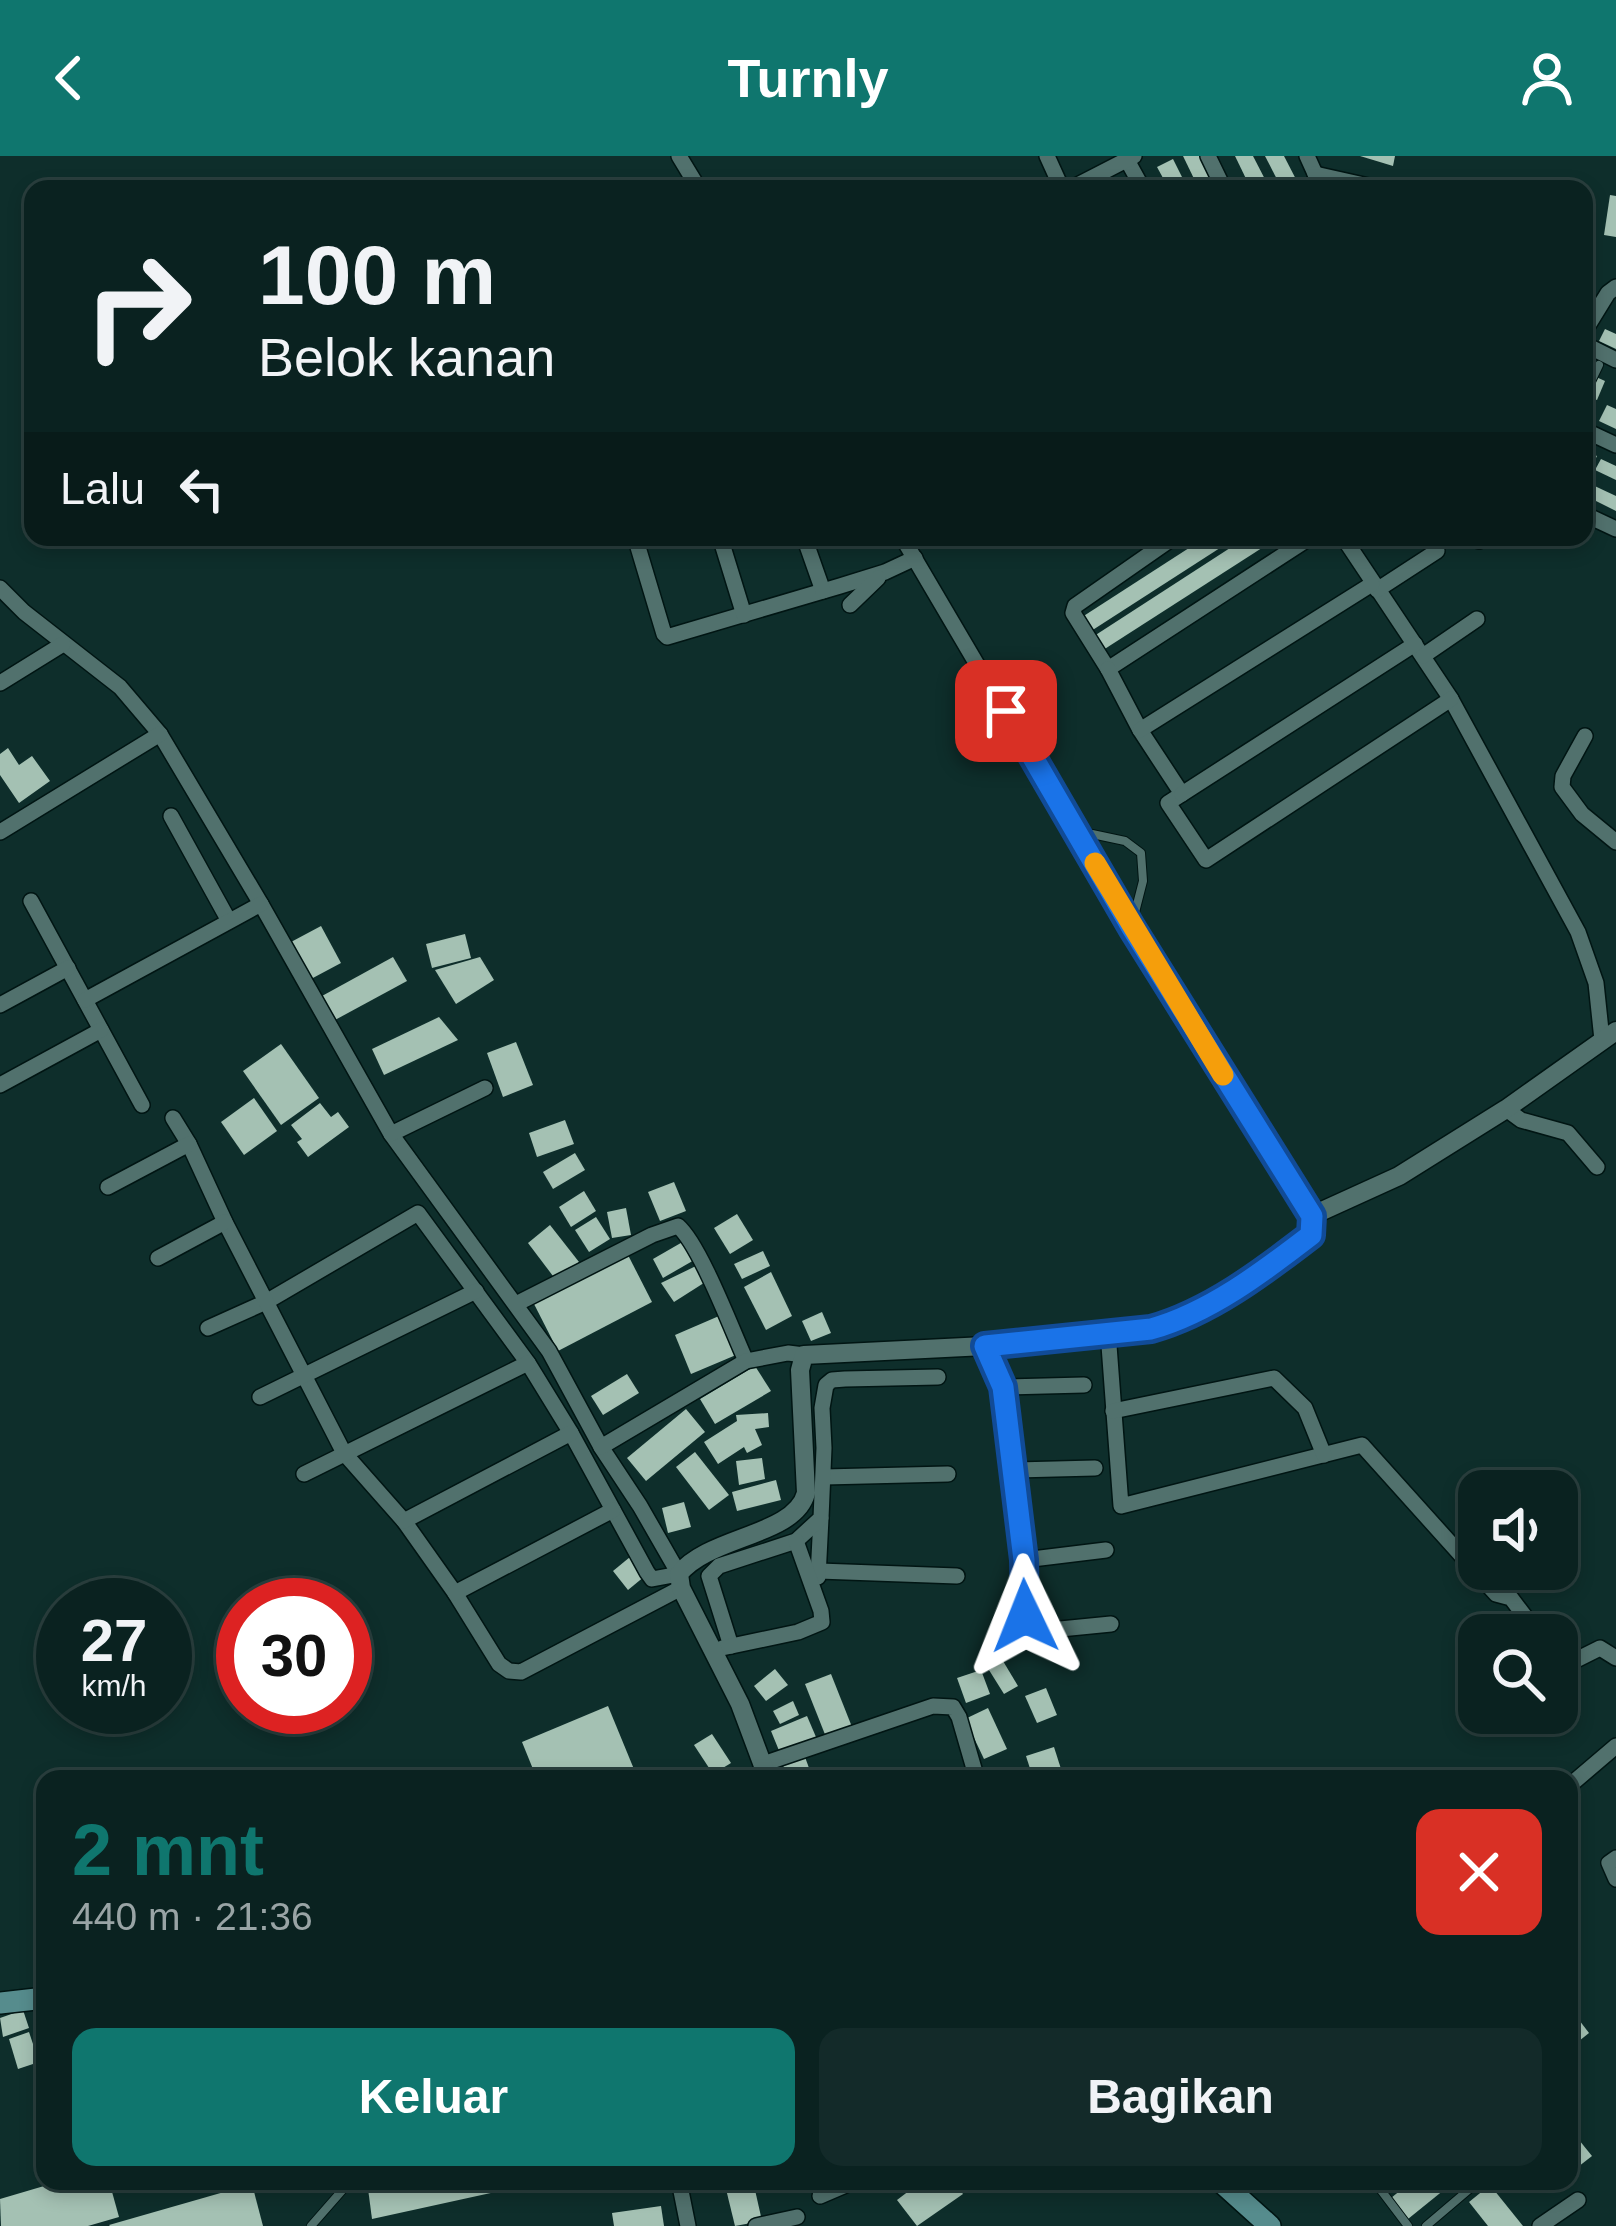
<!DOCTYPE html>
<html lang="id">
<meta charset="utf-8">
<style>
:root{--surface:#0a2220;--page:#132a29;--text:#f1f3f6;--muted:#99a4a5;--line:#2a3f3e;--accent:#0f766e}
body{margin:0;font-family:Arial,sans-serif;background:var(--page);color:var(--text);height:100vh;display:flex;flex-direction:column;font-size:45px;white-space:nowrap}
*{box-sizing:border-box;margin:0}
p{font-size:39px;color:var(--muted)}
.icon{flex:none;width:66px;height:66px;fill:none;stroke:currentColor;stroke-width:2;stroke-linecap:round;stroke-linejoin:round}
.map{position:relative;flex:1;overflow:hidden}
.side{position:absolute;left:36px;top:1614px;width:1542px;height:420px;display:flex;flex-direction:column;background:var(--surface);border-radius:24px;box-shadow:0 6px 18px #0003,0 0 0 3px var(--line)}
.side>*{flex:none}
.top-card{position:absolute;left:24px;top:24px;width:1569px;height:366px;border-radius:24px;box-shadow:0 6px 18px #0003,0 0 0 3px var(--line);background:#0a2220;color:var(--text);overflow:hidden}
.tools{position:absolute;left:1458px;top:1314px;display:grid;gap:24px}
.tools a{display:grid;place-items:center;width:120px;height:120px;border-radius:24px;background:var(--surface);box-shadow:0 6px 18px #0003,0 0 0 3px var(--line);font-size:60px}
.speed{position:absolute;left:36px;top:1422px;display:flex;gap:24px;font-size:60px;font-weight:700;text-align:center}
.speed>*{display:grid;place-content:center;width:156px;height:156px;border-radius:50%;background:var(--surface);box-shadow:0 6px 18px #0003,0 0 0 3px var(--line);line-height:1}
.speed small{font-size:30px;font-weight:400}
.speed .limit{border:18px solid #d22;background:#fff;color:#111}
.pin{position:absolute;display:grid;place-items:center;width:102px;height:102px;color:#fff;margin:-51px;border-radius:24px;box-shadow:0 6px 18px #0006}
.me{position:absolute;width:132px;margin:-66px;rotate:358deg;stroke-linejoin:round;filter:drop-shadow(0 0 9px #0008)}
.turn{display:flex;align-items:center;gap:42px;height:252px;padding:0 36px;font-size:54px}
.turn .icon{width:156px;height:156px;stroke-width:2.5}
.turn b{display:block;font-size:84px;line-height:102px}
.then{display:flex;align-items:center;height:114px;padding:0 36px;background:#0003;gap:24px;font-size:45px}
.round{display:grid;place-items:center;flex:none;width:126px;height:126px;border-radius:24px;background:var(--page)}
.summary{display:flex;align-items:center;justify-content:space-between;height:204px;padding:0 36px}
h1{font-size:72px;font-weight:800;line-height:90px;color:var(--accent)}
.action{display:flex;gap:24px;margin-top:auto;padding:24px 36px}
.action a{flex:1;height:138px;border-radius:24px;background:var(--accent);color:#fff;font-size:48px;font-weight:800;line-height:138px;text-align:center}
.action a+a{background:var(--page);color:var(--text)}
header{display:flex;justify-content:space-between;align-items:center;height:156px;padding:0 36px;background:var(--accent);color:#fff;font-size:54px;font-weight:800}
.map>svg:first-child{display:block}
</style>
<header><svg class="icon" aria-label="back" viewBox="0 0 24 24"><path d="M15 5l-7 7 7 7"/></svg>Turnly<svg class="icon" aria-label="person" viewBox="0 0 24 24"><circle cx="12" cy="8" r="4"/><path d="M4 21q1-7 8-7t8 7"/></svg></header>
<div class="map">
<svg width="1616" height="2070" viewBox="0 0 1616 2070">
<rect width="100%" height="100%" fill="#0e2e2b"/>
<g fill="#a4c1b3">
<path d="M 1183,0 L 1202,0 L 1218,33 L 1199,33 Z"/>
<path d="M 1235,0 L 1253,0 L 1270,33 L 1251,33 Z"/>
<path d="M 1265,0 L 1284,0 L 1301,33 L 1282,33 Z"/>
<path d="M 1360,0 L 1395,0 L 1393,10 Z"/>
<path d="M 1173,3 L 1186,29 L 1187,33 L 1169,33 L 1157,11 Z"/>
<path d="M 1610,39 L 1616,40 L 1616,81 L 1604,79 Z"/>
<path d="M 1605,173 L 1616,178 L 1616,193 L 1599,185 Z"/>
<path d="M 1594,220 L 1605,225 L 1597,244 L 1586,240 Z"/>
<path d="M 1607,249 L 1616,253 L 1616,273 L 1599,265 Z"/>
<path d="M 1584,294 L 1597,300 L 1591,312 L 1584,308 Z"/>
<path d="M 1601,303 L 1616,310 L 1616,324 L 1595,314 Z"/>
<path d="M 1584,325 L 1616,340 L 1616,355 L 1584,339 Z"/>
<path d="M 1206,381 L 1237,381 L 1088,477 L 1079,463 Z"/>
<path d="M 1247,381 L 1279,381 L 1100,496 L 1091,482 Z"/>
<path d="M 8,592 L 19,609 L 32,600 L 50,625 L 19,647 L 0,619 L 0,598 Z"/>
<path d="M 321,770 L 341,807 L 311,823 L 291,786 Z"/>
<path d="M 465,778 L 471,802 L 432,812 L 426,788 Z"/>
<path d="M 393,801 L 407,825 L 335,864 L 322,840 Z"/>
<path d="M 480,801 L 494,824 L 456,848 L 435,814 Z"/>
<path d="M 439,861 L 458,884 L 384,919 L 372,893 Z"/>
<path d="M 516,886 L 533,929 L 503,941 L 487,897 Z"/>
<path d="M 281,888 L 319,942 L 281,969 L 243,915 Z"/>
<path d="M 254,942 L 277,975 L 244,999 L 221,966 Z"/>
<path d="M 320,947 L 331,961 L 338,956 L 349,971 L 308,1001 L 297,986 L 302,983 L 291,969 Z"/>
<path d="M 565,964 L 574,988 L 537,1001 L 529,977 Z"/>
<path d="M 575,997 L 585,1014 L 553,1033 L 543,1016 Z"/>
<path d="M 674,1026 L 686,1055 L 660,1065 L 648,1036 Z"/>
<path d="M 584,1035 L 596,1055 L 571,1071 L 559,1051 Z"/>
<path d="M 626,1052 L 631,1079 L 612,1082 L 607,1056 Z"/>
<path d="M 737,1058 L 753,1084 L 730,1098 L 714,1072 Z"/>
<path d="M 596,1061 L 610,1083 L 589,1096 L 575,1074 Z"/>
<path d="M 550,1069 L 579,1106 L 556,1124 L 528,1087 Z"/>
<path d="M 686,1084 L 696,1103 L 663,1122 L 653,1103 Z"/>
<path d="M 763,1095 L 770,1110 L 742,1123 L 734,1108 Z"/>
<path d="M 628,1099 L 652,1146 L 558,1195 L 534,1148 Z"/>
<path d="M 698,1109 L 707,1125 L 674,1146 L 661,1127 Z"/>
<path d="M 771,1116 L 792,1160 L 766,1174 L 744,1131 Z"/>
<path d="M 822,1156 L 831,1177 L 811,1185 L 802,1165 Z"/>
<path d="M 719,1160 L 736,1199 L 691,1218 L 675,1179 Z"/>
<path d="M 755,1210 L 771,1235 L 715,1268 L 700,1243 Z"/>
<path d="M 627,1218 L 639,1237 L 603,1259 L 591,1240 Z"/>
<path d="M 686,1253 L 705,1276 L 646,1325 L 627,1302 Z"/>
<path d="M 768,1257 L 769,1271 L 755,1273 L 762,1289 L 747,1297 L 744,1291 L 718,1308 L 704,1286 L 737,1265 L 736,1259 Z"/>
<path d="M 695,1296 L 729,1339 L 709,1354 L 676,1311 Z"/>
<path d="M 762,1302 L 765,1323 L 739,1329 L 736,1305 Z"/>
<path d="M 776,1324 L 781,1344 L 737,1355 L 732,1336 Z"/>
<path d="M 684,1346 L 691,1371 L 668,1377 L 662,1352 Z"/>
<path d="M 630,1401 L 645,1420 L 628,1434 L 613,1415 Z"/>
<path d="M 1003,1505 L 1018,1530 L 1004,1538 L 989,1514 Z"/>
<path d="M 775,1513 L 788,1529 L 766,1545 L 754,1530 Z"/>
<path d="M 981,1514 L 990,1538 L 966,1547 L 957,1522 Z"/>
<path d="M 831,1518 L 852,1571 L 826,1581 L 805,1528 Z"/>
<path d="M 1046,1532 L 1057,1559 L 1037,1567 L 1025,1540 Z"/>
<path d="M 793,1545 L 799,1559 L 780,1568 L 773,1555 Z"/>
<path d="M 608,1550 L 638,1623 L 537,1623 L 522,1586 Z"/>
<path d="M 988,1552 L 1007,1593 L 984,1603 L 965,1563 Z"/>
<path d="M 807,1560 L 816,1581 L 780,1597 L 771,1575 Z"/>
<path d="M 712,1578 L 731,1607 L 713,1618 L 694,1589 Z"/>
<path d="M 1054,1591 L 1061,1613 L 1033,1622 L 1026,1600 Z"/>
<path d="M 805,1601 L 813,1623 L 788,1623 L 783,1609 Z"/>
<path d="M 23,1854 L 29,1872 L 3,1881 L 0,1862 Z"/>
<path d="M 1576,1860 L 1589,1877 L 1569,1893 L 1569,1865 Z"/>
<path d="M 29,1876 L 39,1906 L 18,1913 L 9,1883 Z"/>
<path d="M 1575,1979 L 1592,2000 L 1569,2018 L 1569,1984 Z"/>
<path d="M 61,2025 L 109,2025 L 119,2061 L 88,2070 L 1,2070 L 0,2043 Z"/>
<path d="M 367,2025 L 507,2025 L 509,2033 L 372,2063 Z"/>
<path d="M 620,2025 L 643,2025 L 616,2037 L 612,2029 Z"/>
<path d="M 724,2025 L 753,2025 L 762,2065 L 735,2070 Z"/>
<path d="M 922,2025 L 953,2025 L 963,2038 L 917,2070 L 897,2044 Z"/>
<path d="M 1412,2025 L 1455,2025 L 1408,2063 L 1391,2042 Z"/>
<path d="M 252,2028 L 263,2070 L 110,2070 L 109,2069 Z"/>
<path d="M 1490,2029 L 1523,2070 L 1488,2070 L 1469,2046 Z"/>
<path d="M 661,2050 L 664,2070 L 614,2070 L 612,2057 Z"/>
</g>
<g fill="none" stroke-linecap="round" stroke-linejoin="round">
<defs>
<g id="service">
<path d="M 1584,240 L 1599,209"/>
<path d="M 1078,675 L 1125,685 L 1141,697 L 1143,725 L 1132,768"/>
<path d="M 1374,2025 L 1408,2070"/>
<path d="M 311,2070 L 346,2030 L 355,2025"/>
<path d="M 1426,2070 L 1479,2025"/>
</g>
<g id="minor">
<path d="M 679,0 L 699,33"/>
<path d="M 1047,0 L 1062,33"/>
<path d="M 1208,0 L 1224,33"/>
<path d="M 1307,0 L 1322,33"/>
<path d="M 1127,4 L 1143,33"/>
<path d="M 1315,18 L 1373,31"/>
<path d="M 1070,33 L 1134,0"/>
<path d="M 1584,176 L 1608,137 L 1616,131"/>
<path d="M 1584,188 L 1616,204"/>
<path d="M 1584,274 L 1616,289"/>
<path d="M 1584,358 L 1616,373"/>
<path d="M 635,381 L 664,478 L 667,481 L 840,430 L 885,416 L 915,402"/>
<path d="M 720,381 L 744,459"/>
<path d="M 804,381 L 823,435"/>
<path d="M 902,381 L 1132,772 L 1311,1060"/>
<path d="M 1174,381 L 1075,450 L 1073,457 L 1108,513 L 1311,381"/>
<path d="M 1343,381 L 1451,543 L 1578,776 L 1596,827 L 1602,884"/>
<path d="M 1470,381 L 1479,385"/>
<path d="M 0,432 L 24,456 L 120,531 L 160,578 L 261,748 L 391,978 L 549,1195 L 601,1291 L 640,1350 L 679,1418 L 652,1423 L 647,1416 L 571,1277 L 528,1207 L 418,1057 L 266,1146 L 208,1172"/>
<path d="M 1377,434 L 1437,395"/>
<path d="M 850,449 L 878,422"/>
<path d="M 1423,500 L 1477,463"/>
<path d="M 1108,513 L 1140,574 L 1182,638 L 1168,647 L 1206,704 L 1451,543"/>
<path d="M 0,527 L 63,488"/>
<path d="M 1140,574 L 1372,428"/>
<path d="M 1585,580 L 1563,620 L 1562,631 L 1582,658 L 1616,686"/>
<path d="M 1182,638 L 1415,488"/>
<path d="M 171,660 L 229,765"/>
<path d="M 0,676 L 160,578"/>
<path d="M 31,745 L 142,949"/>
<path d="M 85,844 L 261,748"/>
<path d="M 0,849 L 68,812"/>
<path d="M 0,929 L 101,874"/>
<path d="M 1506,953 L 1521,964 L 1568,977 L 1597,1011"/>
<path d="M 173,962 L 189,988 L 225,1066 L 344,1297 L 404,1365 L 455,1437 L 499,1508 L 509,1515 L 521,1516 L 681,1432"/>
<path d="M 391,978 L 485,932"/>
<path d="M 108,1031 L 189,988"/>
<path d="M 158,1102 L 225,1066"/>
<path d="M 516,1148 L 652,1079 L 678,1070 C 700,1089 732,1174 746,1205"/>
<path d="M 1108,1176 L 1121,1350 L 1362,1289 L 1496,1438 L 1511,1442 L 1539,1479"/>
<path d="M 985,1190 L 1003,1231 L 1024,1404 L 1025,1460 L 1030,1472 L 1040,1475 L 1111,1468"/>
<path d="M 1003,1231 L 1084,1229"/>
<path d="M 260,1241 L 476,1135"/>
<path d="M 1113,1255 L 1274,1222 L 1305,1252 L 1324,1299"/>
<path d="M 601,1291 L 746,1205 L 788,1197 L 804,1199"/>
<path d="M 1013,1314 L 1095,1312"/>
<path d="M 304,1318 L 528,1207"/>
<path d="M 824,1321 L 948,1318"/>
<path d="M 404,1365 L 571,1277"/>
<path d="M 1024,1404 L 1106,1394"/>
<path d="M 819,1415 L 957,1420"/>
<path d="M 818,1421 L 821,1362"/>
<path d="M 455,1437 L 613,1354"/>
<path d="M 731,1490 L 709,1420 L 719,1410 L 796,1385 L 821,1362 L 824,1292 L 822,1252 L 826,1229 L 832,1224 L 845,1223 L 938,1221"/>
<path d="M 722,1492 L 798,1476 L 822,1466 L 821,1455 L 796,1385"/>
<path d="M 1557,1504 L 1562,1511 L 1600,1492 L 1616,1502"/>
<path d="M 763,1608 L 933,1550 L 953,1551 L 959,1561 L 977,1623"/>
<path d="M 1569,1630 L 1616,1590"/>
<path d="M 1616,1702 L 1609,1707 L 1616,1723"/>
<path d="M 679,2025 L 688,2070"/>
<path d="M 820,2040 L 855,2025"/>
<path d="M 756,2070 L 797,2061"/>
<path d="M 1540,2070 L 1578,2044"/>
</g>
<path id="tertiary" d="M 768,1623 L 740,1548 L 681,1432 L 679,1418 C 709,1380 795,1380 806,1337 L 800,1214 L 804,1199 L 985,1190 L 1151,1173 L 1176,1166 L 1199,1155 L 1311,1079 L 1311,1060 L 1399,1020 L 1506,953 L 1616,875"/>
<g id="secondary">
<path d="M 0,1847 L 45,1842"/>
<path d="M 1220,2025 L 1270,2070"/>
</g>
</defs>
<use href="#service" stroke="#011513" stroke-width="10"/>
<use href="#minor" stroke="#011513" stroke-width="18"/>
<use href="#tertiary" stroke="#011513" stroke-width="21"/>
<use href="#secondary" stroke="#011513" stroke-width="24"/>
<use href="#service" stroke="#51716d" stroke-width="8"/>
<use href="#minor" stroke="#51716d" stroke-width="15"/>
<use href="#tertiary" stroke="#51716d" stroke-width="18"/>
<use href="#secondary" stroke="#568c8d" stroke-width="21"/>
</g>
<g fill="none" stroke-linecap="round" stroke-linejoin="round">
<defs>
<path id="route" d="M 1006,555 L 1132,772 L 1312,1060 L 1311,1079 C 1263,1116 1209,1157 1151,1173 L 985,1190 L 1003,1231 L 1024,1404 L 1025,1460"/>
</defs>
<use href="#route" stroke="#114b97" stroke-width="30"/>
<use href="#route" stroke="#1a73e8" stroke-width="21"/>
<path stroke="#f59e0b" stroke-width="21" d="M 1095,707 L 1223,919"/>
</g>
</svg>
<div class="tools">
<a><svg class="icon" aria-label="sound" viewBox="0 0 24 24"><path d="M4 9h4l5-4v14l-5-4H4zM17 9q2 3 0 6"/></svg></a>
<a><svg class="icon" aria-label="search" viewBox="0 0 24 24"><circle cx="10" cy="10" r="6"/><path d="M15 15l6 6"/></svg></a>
</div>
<div class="speed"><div>27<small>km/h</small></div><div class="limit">30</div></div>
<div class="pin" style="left:1006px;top:555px;background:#d93025"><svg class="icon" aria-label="arrive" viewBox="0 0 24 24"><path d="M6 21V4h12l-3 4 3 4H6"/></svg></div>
<svg class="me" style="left:1025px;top:1460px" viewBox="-20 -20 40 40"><path d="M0-17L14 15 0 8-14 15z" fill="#1a73e8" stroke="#fff" stroke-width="4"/></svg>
<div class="top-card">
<div class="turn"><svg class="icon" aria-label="right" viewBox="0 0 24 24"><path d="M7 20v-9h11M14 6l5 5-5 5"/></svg><div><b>100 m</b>Belok kanan</div></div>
<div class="then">Lalu<svg class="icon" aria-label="left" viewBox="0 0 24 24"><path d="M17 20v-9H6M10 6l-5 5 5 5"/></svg></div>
</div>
<section class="side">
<div class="summary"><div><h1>2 mnt</h1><p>440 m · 21:36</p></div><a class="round" style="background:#d93025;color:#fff"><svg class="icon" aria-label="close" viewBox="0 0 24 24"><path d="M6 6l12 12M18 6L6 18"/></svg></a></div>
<div class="action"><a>Keluar</a><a>Bagikan</a></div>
</section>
</div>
